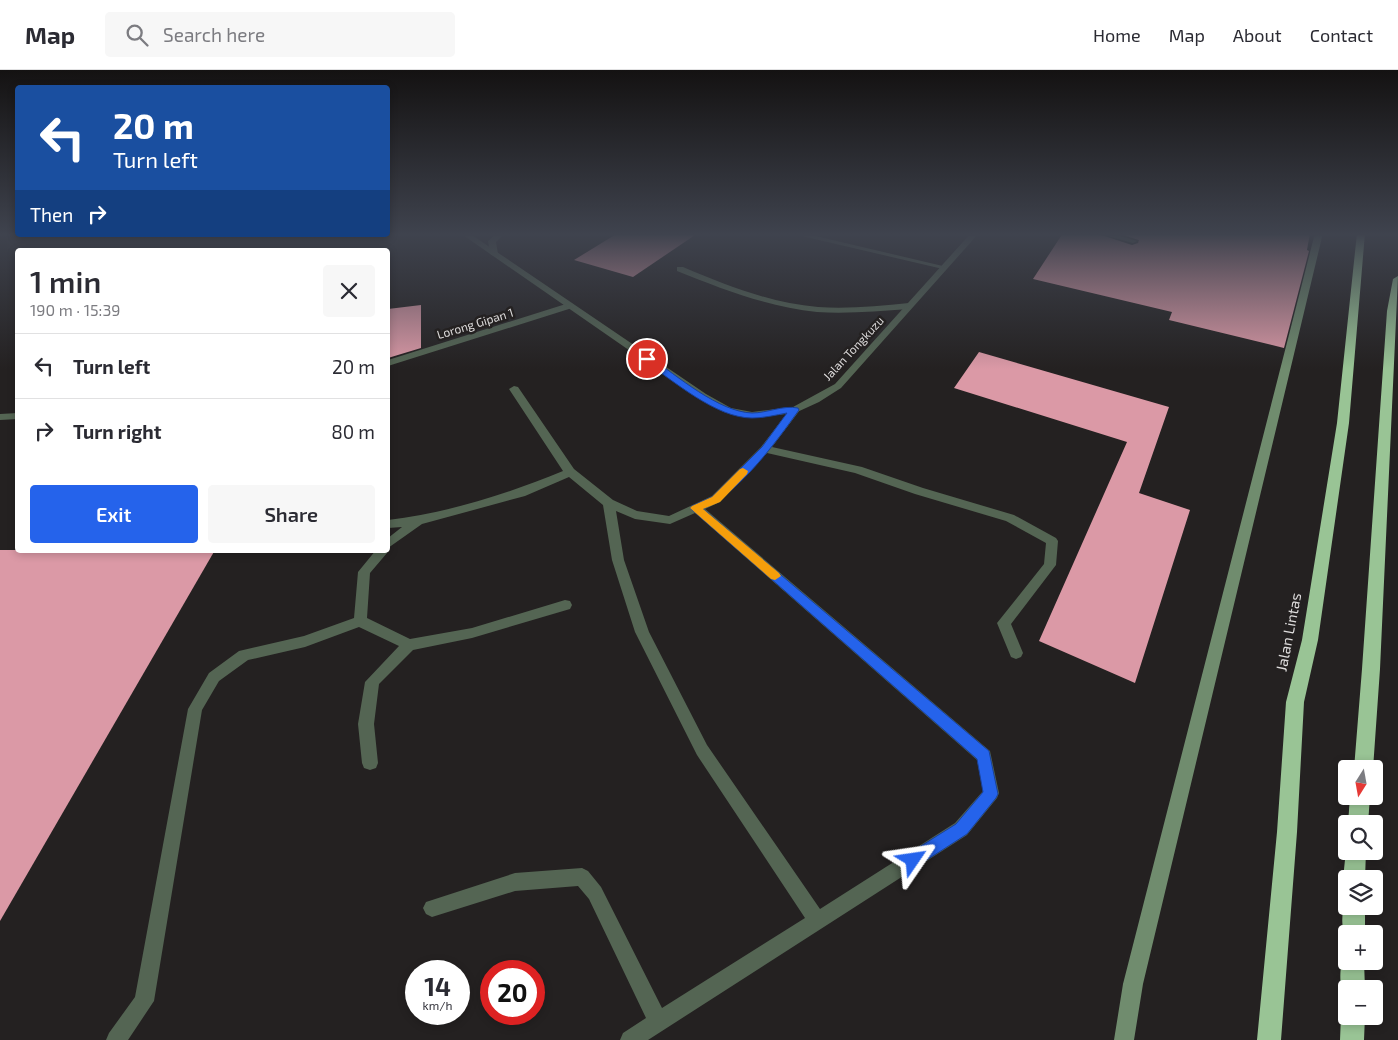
<!DOCTYPE html>
<meta charset="utf-8">
<style>
:root{--surface:#fff;--page:#f7f7f7;--text:#2b2b33;--muted:#7c7c81;--line:#e1e1e2;--accent:#2563eb}
body{margin:0;font-family:"Exo 2",sans-serif;background:var(--page);color:var(--text);height:100vh;display:flex;flex-direction:column;font-size:19px;white-space:nowrap}
*{box-sizing:border-box;margin:0}
p{font-size:16px;color:var(--muted)}
.icon{flex:none;width:28px;height:28px;fill:none;stroke:currentColor;stroke-width:2;stroke-linecap:round;stroke-linejoin:round}
.map{position:relative;flex:1;overflow:hidden}
.side{position:absolute;left:15px;top:178px;width:375px;height:305px;display:flex;flex-direction:column;background:var(--surface);border-radius:5px;box-shadow:0 2px 8px #0003}
.side>*{flex:none}
.guide{position:absolute;left:15px;top:15px;width:375px;height:152px;border-radius:5px;box-shadow:0 2px 8px #0003;background:#1a4fa0;color:#fff;overflow:hidden}
.needle{width:32px;rotate:191deg}
.buttons{position:absolute;left:1338px;top:690px;display:grid;gap:10px}
.buttons a{display:grid;place-items:center;width:45px;height:45px;border-radius:5px;background:var(--surface);box-shadow:0 2px 8px #0003;font-size:25px}
.speed{position:absolute;left:405px;top:890px;display:flex;gap:10px;font-size:25px;font-weight:700;text-align:center}
.speed>*{display:grid;place-content:center;width:65px;height:65px;border-radius:50%;background:var(--surface);box-shadow:0 2px 8px #0003;line-height:1}
.speed small{font-size:12px;font-weight:400}
.speed .limit{border:8px solid #d22;background:#fff;color:#111}
.pin{position:absolute;display:grid;place-items:center;width:42px;height:42px;color:#fff;margin:-21px;border:2px solid #fff;border-radius:50%;box-shadow:0 1px 5px #0007}
.me{position:absolute;width:55px;margin:-28px;rotate:58deg;stroke-linejoin:round;filter:drop-shadow(0 0 4px #0008)}
.turn{display:flex;align-items:center;gap:18px;height:105px;padding:0 15px;font-size:22px}
.turn .icon{width:65px;height:65px;stroke-width:2.5}
.turn b{display:block;font-size:35px;line-height:42px}
.then{display:flex;align-items:center;height:48px;padding:0 15px;background:#0003;gap:10px;font-size:19px}
.round{display:grid;place-items:center;flex:none;width:52px;height:52px;border-radius:5px;background:var(--page)}
.headline{display:flex;align-items:center;justify-content:space-between;height:85px;padding:0 15px}
h1{font-size:30px;font-weight:600;line-height:38px}
.action{display:flex;gap:10px;margin-top:auto;padding:10px 15px}
.action a{flex:1;height:58px;border-radius:5px;background:var(--accent);color:#fff;font-size:20px;font-weight:600;line-height:58px;text-align:center}
.action a+a{background:var(--page);color:var(--text)}
ul{padding:0;list-style:none}
li{display:flex;align-items:center;gap:15px;height:65px;padding:0 15px;border-top:1px solid var(--line)}
li div{flex:1}
li b{display:block;font-size:19px}
li em{font-style:normal}
header{display:flex;align-items:center;gap:30px;box-sizing:border-box;height:70px;padding:0 25px;background:var(--surface);border-bottom:1px solid var(--line)}
header strong{font-size:24px}
nav{display:flex;gap:28px;margin-inline-start:auto;font-size:18px}
.search{width:350px;height:45px;background:var(--page);display:flex;align-items:center;gap:12px;box-sizing:border-box;padding:0 18px;border-radius:5px;color:var(--muted);font-size:19px}
.map>svg:first-child{display:block}
</style>
<header>
<strong>Map</strong>
<div class="search"><svg class="icon" aria-label="search" viewBox="0 0 24 24"><circle cx="10" cy="10" r="6"/><path d="M15 15l6 6"/></svg>Search here</div>
<nav><a>Home</a><a>Map</a><a>About</a><a>Contact</a></nav>
</header>
<div class="map">
<svg width="1398" height="970" viewBox="0 0 1398 970">
<rect width="100%" height="100%" fill="#242121"/>
<g fill="#db99a6">
<path d="M 618,163 L 698,163 L 633,207 L 574,190 Z"/>
<path d="M 1063,163 L 1095,163 L 1132,175 L 1138,173 L 1139,170 L 1116,163 L 1310,163 L 1307,180 L 1309,181 L 1284,278 L 1169,250 L 1172,242 L 1033,209 Z"/>
<path d="M 421,235 L 421,278 L 388,288 L 388,239 Z"/>
<path d="M 979,282 L 1169,337 L 1139,423 L 1190,440 L 1135,613 L 1039,571 L 1127,372 L 954,318 Z"/>
<path d="M 0,480 L 215,480 L 0,851 Z"/>
</g>
<g fill="none" stroke-linecap="round" stroke-linejoin="round">
<g fill="#546553" fill-rule="evenodd">
<path d="M 497,163 L 505,163 L 496,172 L 498,184 L 494,186 L 490,184 L 488,171 Z"/>
<path d="M 789,163 L 803,163 L 947,197 L 943,199 Z"/>
<path d="M 1097,163 L 1110,163 L 1137,171 L 1133,173 Z"/>
<path d="M 677,197 L 683,197 C 726,215 770,233 818,237 C 848,239 879,236 909,233 L 913,236 L 909,239 C 878,241 848,244 817,242 C 768,237 722,219 677,201 Z"/>
<path d="M 569,233 L 572,234 L 572,238 L 388,296 L 388,290 Z"/>
<path d="M 514,316 L 518,317 L 574,399 L 613,430 L 637,441 L 669,446 L 712,426 L 761,377 L 791,338 L 795,337 L 800,340 L 772,377 L 862,397 L 923,418 L 1014,445 L 1056,468 L 1058,471 L 1056,495 L 1011,554 L 1023,583 L 1021,587 L 1016,589 L 1011,587 L 997,553 L 1044,494 L 1046,473 L 1006,451 L 915,424 L 855,403 L 767,383 L 720,432 L 705,439 L 990,681 L 999,723 L 997,728 L 967,765 L 648,970 L 620,970 L 623,963 L 646,948 L 589,829 L 578,816 L 515,821 L 432,847 L 426,844 L 423,838 L 426,832 L 515,803 L 582,798 L 588,801 L 601,817 L 662,938 L 805,848 L 697,685 L 635,562 L 612,490 L 603,435 L 569,407 L 525,426 L 422,454 L 388,478 L 387,483 L 370,503 L 367,548 L 410,569 L 472,558 L 565,530 L 570,531 L 572,535 L 570,539 L 472,568 L 413,580 L 379,614 L 374,654 L 378,693 L 376,698 L 370,700 L 364,698 L 362,693 L 358,654 L 365,612 L 399,576 L 359,557 L 305,577 L 248,590 L 219,611 L 202,640 L 154,931 L 128,970 L 106,970 L 109,963 L 135,927 L 188,639 L 209,603 L 239,581 L 304,566 L 354,548 L 358,502 L 376,480 L 388,480 L 388,468 L 402,457 L 388,458 L 388,450 C 448,443 507,424 563,401 L 509,319 ZM 616,441 L 635,449 L 670,454 L 695,443 L 977,690 L 983,721 L 955,753 L 820,839 L 707,675 L 649,562 L 624,490 Z"/>
<path d="M 18,343 L 18,349 L 0,350 L 0,344 Z"/>
</g>
<path fill="#546553" fill-rule="evenodd" d="M 460,163 L 469,163 L 706,324 L 731,338 L 752,342 L 793,337 L 835,314 L 971,163 L 979,163 L 841,318 L 819,332 L 795,343 L 752,348 L 724,342 L 698,328 Z"/>
<path fill="#708c6e" fill-rule="evenodd" d="M 1315,163 L 1323,163 L 1143,914 L 1134,970 L 1114,970 L 1123,914 Z"/>
<g fill="#99c495" fill-rule="evenodd">
<path d="M 1357,163 L 1365,163 L 1349,353 L 1318,570 L 1304,632 L 1297,762 L 1281,970 L 1257,970 L 1277,762 L 1286,632 L 1302,570 L 1337,353 Z"/>
<path d="M 1398,206 L 1380,599 L 1373,699 L 1354,699 L 1362,599 L 1387,241 L 1393,209 Z"/>
<path d="M 1350,726 L 1370,726 L 1368,754 L 1348,754 Z"/>
<path d="M 1346,780 L 1366,781 L 1365,809 L 1346,809 L 1346,816 L 1343,809 Z"/>
<path d="M 1346,829 L 1346,836 L 1365,836 L 1365,864 L 1346,864 L 1346,872 C 1341,859 1341,841 1346,829 Z"/>
<path d="M 1346,882 L 1346,891 L 1364,891 L 1365,919 L 1346,919 L 1346,928 C 1338,918 1339,893 1346,882 Z"/>
<path d="M 1346,937 L 1346,946 L 1365,946 L 1364,970 L 1340,970 L 1341,946 Z"/>
</g>
</g>
<linearGradient id="sky" x2="0" y2="1"><stop stop-color="#141212"/><stop offset="0.55" stop-color="#3f434e"/><stop offset="1" stop-color="#3f434e" stop-opacity="0"/></linearGradient>
<rect width="1398" height="299" fill="url(#sky)"/>
<path fill="#2563eb" stroke="#184099" d="M 644,287 L 650,287 C 677,306 719,342 752,343 C 767,343 783,335 798,338 L 799,340 C 776,372 740,422 703,439 L 989,681 L 998,724 L 996,728 L 967,764 L 919,795 L 913,797 L 908,795 L 905,790 L 908,784 L 956,754 L 983,722 L 977,689 L 690,438 L 692,436 L 712,427 L 762,377 L 787,343 C 776,345 764,348 752,348 C 716,348 674,311 644,291 Z"/>
<path fill="#f59e0b" d="M 743,398 L 748,401 L 747,404 L 720,432 L 703,439 L 779,503 L 781,506 L 775,510 L 771,509 L 690,438 L 692,436 L 712,427 L 740,399 Z"/>
<g text-anchor="middle" dominant-baseline="central" stroke-width="5" stroke-linejoin="round" paint-order="stroke">
<g font-size="12" fill="#dedcdc" stroke="#242121">
<text transform="translate(475 253) rotate(-17)">Lorong Gipan 1</text>
<text transform="translate(853 278) rotate(-47)">Jalan Tongkuzu</text>
</g>
<g font-size="15" fill="#dedcdc" stroke="#242121">
<text transform="translate(1288 562) rotate(-79)">Jalan Lintas</text>
</g>
</g>
</svg>
<div class="buttons">
<a><svg class="needle" viewBox="-14 -14 28 28"><path d="M0-13l5 13h-10z" fill="#e53935"/><path d="M0 13l5-13h-10z" fill="#7c7c81"/></svg></a>
<a><svg class="icon" aria-label="search" viewBox="0 0 24 24"><circle cx="10" cy="10" r="6"/><path d="M15 15l6 6"/></svg></a>
<a><svg class="icon" aria-label="layers" viewBox="0 0 24 24"><path d="M12 4l9 5-9 5-9-5zM3 14l9 5 9-5"/></svg></a>
<a>+</a>
<a>−</a>
</div>
<div class="speed"><div>14<small>km/h</small></div><div class="limit">20</div></div>
<div class="pin" style="left:647px;top:289px;background:#d93025"><svg class="icon" aria-label="arrive" viewBox="0 0 24 24"><path d="M6 21V4h12l-3 4 3 4H6"/></svg></div>
<svg class="me" style="left:913px;top:790px" viewBox="-20 -20 40 40"><path d="M0-17L14 15 0 8-14 15z" fill="#2563eb" stroke="#fff" stroke-width="4"/></svg>
<div class="guide">
<div class="turn"><svg class="icon" aria-label="left" viewBox="0 0 24 24"><path d="M17 20v-9H6M10 6l-5 5 5 5"/></svg><div><b>20 m</b>Turn left</div></div>
<div class="then">Then<svg class="icon" aria-label="right" viewBox="0 0 24 24"><path d="M7 20v-9h11M14 6l5 5-5 5"/></svg></div>
</div>
<section class="side">
<div class="headline"><div><h1>1 min</h1><p>190 m · 15:39</p></div><a class="round"><svg class="icon" aria-label="close" viewBox="0 0 24 24"><path d="M6 6l12 12M18 6L6 18"/></svg></a></div>
<ul>
<li><svg class="icon" aria-label="left" viewBox="0 0 24 24"><path d="M17 20v-9H6M10 6l-5 5 5 5"/></svg><div><b>Turn left</b></div><em>20 m</em></li>
<li><svg class="icon" aria-label="right" viewBox="0 0 24 24"><path d="M7 20v-9h11M14 6l5 5-5 5"/></svg><div><b>Turn right</b></div><em>80 m</em></li>
</ul>
<div class="action"><a>Exit</a><a>Share</a></div>
</section>
</div>
